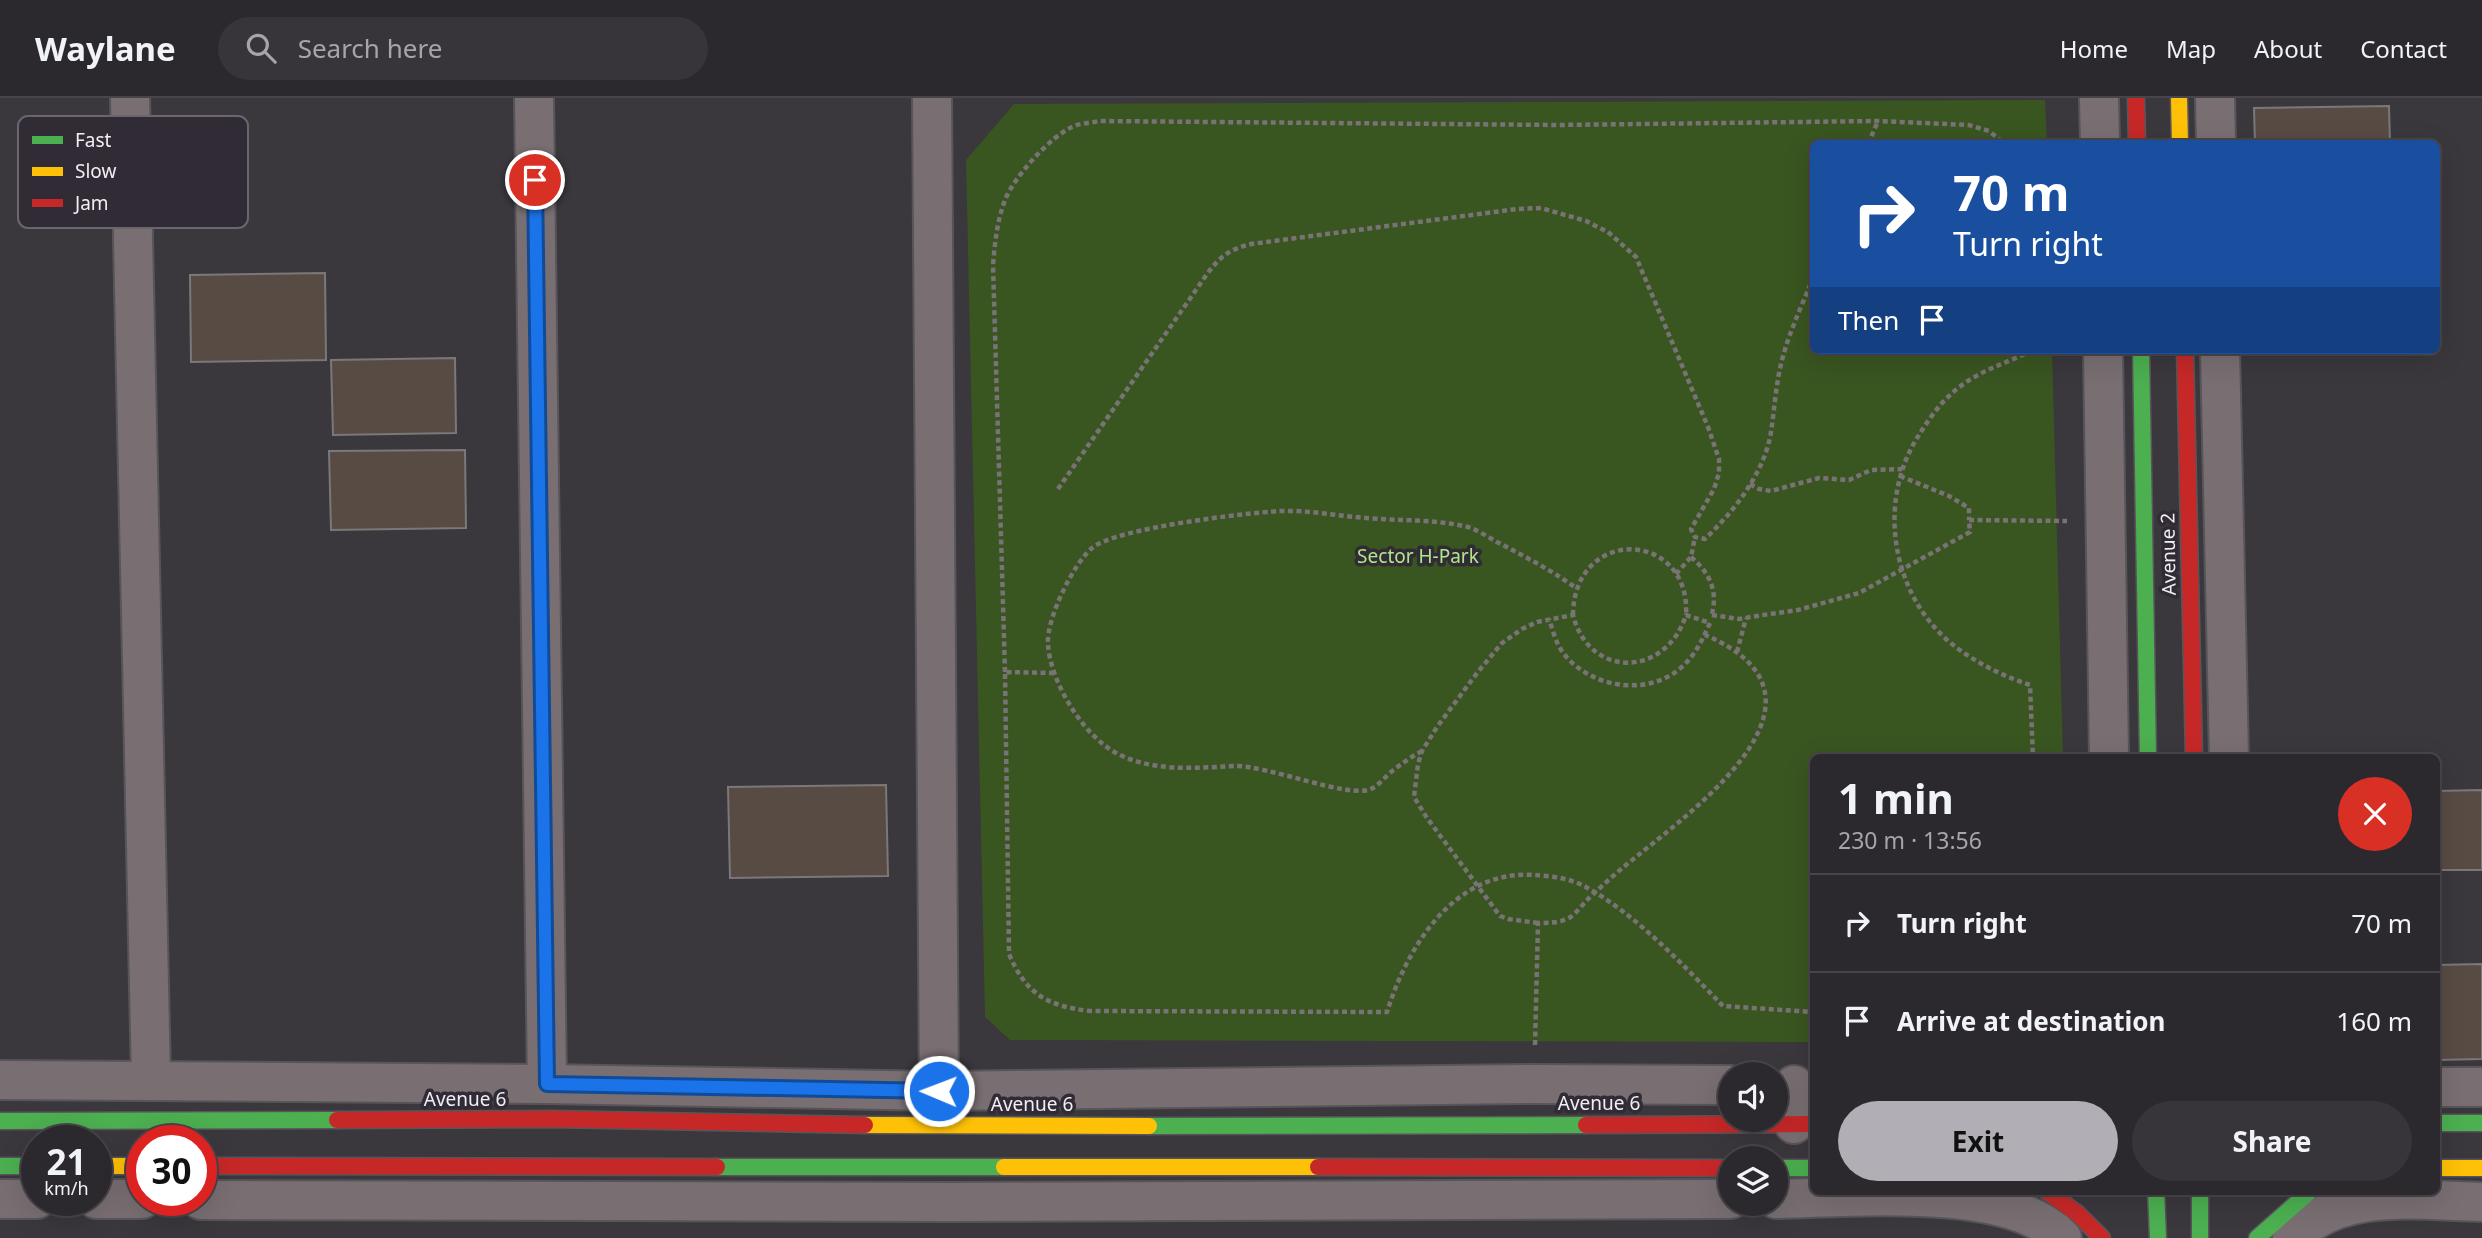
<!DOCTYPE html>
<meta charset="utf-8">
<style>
:root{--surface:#2c292e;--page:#38353a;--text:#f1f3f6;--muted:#a6a6aa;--line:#48454a;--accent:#b2aeb5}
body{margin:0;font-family:"Noto Sans",sans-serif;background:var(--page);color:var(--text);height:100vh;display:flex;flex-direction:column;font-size:26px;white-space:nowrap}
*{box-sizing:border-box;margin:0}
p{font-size:23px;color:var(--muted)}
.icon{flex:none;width:38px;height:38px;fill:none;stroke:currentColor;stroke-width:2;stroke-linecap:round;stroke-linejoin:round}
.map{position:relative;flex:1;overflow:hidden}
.sheet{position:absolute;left:1810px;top:656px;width:630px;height:441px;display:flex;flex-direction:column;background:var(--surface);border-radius:10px;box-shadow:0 7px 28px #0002,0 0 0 2px var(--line)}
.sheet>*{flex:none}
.guide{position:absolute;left:1810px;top:42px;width:630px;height:214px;border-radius:10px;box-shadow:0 7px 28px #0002,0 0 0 2px var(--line);background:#1a4fa0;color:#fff;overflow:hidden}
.buttons{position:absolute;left:1718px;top:964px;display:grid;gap:14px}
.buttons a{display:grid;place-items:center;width:70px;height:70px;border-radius:50%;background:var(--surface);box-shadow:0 7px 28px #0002,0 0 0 2px var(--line);font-size:35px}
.speed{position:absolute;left:21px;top:1027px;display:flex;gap:14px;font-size:35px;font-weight:700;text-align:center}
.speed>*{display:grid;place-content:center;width:91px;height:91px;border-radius:50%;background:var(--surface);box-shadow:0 7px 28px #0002,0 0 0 2px var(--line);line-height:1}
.speed small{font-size:18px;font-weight:400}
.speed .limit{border:10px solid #d22;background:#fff;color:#111}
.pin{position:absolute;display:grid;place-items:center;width:60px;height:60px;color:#fff;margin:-30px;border:4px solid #fff;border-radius:50%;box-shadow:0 2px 7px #0007}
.me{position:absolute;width:77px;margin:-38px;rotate:271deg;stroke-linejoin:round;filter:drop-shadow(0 0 5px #0008)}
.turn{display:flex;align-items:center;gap:24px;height:147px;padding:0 28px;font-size:32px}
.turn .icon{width:91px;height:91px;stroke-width:2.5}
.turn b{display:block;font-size:49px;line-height:60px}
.then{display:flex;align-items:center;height:66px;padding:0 28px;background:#0003;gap:14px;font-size:26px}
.round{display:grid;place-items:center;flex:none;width:74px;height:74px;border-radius:37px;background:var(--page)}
.overview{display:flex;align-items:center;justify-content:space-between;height:119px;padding:0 28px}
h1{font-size:42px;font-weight:700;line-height:52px}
.button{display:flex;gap:14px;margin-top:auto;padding:14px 28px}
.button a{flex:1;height:80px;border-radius:42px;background:var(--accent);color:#111;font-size:28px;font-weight:700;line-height:80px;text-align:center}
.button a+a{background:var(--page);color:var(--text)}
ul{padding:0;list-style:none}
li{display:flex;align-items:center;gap:21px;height:98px;padding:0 28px;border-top:2px solid var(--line)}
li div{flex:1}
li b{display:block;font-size:26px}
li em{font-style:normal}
header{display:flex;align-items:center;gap:42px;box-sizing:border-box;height:98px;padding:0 35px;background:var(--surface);border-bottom:2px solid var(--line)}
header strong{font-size:33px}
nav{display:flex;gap:38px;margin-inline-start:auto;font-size:24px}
.search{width:490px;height:63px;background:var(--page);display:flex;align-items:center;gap:18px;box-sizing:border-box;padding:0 24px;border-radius:38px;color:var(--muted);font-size:26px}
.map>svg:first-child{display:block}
</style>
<header>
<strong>Waylane</strong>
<div class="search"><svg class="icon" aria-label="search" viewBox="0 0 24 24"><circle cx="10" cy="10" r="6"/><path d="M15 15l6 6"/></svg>Search here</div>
<nav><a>Home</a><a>Map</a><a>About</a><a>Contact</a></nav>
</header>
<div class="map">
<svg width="2482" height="1140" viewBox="0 0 2482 1140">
<rect width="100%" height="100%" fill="#3a373d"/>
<path fill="#395520" d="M 2045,2 L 2047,45 L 1813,46 L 1813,252 L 2052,252 L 2063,660 L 1813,660 L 1813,944 L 1010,942 L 985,919 L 966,62 L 1014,6 Z"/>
<g fill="#584b44" stroke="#7b7879" stroke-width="2">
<path d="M 2389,8 L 2390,46 L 2255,46 L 2254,10 Z"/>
<path d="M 325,175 L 326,262 L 191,264 L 190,177 Z"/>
<path d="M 455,260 L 456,335 L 333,337 L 331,262 Z"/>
<path d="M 465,352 L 466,430 L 331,432 L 329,353 Z"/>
<path d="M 886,687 L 888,778 L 730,780 L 728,689 Z"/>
<path d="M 2482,692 L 2482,772 L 2436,772 L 2436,693 Z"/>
<path d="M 2482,866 L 2482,961 L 2436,962 L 2436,867 Z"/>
</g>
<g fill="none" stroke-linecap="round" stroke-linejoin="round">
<defs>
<g id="street">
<path d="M 130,0 L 151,982"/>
<path d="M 534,0 L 547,986"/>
<path d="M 932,0 L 939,993"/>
<path d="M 2099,0 L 2100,46"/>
<path d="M 2215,0 L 2216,46"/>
<path d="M 2103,252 L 2109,660"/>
<path d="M 2220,252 L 2229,660"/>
<path d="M 0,982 L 547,986 L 939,993 L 1533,986 L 1731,987"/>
<path d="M 1794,987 L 1794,1026"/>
<path d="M 2436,989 L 2482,989"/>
<path d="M 0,1101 L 37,1101"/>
<path d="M 96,1101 L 142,1101"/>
<path d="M 1776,1101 C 1850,1100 2009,1084 2062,1140"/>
<path d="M 201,1102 L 951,1104 L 1731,1101"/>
<path d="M 2292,1140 C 2340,1089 2420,1103 2482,1104"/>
</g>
<g id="fast">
<path d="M 2141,252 L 2148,660"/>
<path d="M 0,1023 L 337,1022"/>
<path d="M 2436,1025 L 2482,1025"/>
<path d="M 1149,1028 L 1586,1027"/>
<path d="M 0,1068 L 37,1068"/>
<path d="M 717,1069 L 1004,1069"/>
<path d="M 1776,1070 L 1813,1070"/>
<path d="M 2156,1094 L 2158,1140"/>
<path d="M 2200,1094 L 2200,1140"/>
<path d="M 2257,1140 L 2309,1094"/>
</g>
<g id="slow">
<path d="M 2179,0 L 2180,46"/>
<path d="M 865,1027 L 1149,1028"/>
<path d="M 96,1068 L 142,1068"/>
<path d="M 1004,1069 L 1318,1069"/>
<path d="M 2436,1070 L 2482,1070"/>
</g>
<g id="jam">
<path d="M 2136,0 L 2137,46"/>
<path d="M 2185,252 L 2194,660"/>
<path d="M 337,1022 L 553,1021 L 865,1027"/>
<path d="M 1586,1027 L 1813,1026"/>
<path d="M 201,1068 L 717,1069"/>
<path d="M 1318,1069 L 1731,1070"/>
<path d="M 2048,1094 L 2078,1116 L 2102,1140"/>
</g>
</defs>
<use href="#street" stroke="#57555a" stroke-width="42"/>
<use href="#fast" stroke="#57555a" stroke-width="19"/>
<use href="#slow" stroke="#57555a" stroke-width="19"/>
<use href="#jam" stroke="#57555a" stroke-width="19"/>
<g stroke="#7a7376" stroke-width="4.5" stroke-dasharray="5 3.5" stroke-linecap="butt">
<path d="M 1868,46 L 1878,23"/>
<path d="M 2032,252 C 2024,257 2013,261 2004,265 C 1984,273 1964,283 1949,298 C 1936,310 1926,326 1917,340 C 1878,404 1891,491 1946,541 C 1970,562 2000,577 2030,587 L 2033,660"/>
<path d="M 1900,378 L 1949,398 L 1969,410 L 1969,422"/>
<path d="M 1750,386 L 1759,391 L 1771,393 L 1819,380 L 1849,382 L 1871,372 L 1902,371"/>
<path d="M 1058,391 L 1207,176 C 1221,158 1228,152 1251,146 L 1517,111 L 1541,110 L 1586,123 L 1608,134 L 1636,159 L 1708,329 L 1719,361 L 1719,375 L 1714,391 L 1691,431 L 1695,439 L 1705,441 C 1734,413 1764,376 1771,334 C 1775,308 1776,281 1784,255 C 1791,230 1803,205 1813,180"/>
<path d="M 1691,459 C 1710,475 1719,494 1711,519"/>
<path d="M 1676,476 L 1691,459 L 1695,439"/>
<path d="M 1573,517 C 1574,427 1691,432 1686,517"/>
<path d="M 1712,517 L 1739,521 L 1763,517 L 1798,512 L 1859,495 L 1970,434 L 1969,422 L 2067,423"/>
<path d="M 1737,554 L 1746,520"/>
<path d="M 1005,574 L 993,167 C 995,144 997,123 1005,102 C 1014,79 1050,39 1072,29 C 1080,25 1090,25 1099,23 L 1558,27 L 1878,23 L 1969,27 L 1989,33 L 2005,46"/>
<path d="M 1054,575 L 1005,574 L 1009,856 C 1026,896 1047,908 1090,913 L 1387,914 C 1408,847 1455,771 1535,777 C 1550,778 1568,780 1582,787 C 1634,814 1682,866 1723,908 L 1813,914"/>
<path d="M 1422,653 C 1411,659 1401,666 1391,674 C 1385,679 1378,688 1371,691 C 1349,701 1267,667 1234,668 C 1195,670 1154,674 1118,656 C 1084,639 1050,584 1048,546 C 1046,522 1073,466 1092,450 C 1116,430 1245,415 1280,413 C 1309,412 1338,418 1366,420 C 1400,423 1435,421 1468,429 C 1478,432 1488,439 1497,444 C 1524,458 1551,472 1576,490"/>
<path d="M 1538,825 L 1508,821 L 1500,818 L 1427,720 L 1414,699 L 1418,666 L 1422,653 L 1437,629 L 1477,575 L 1502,545 L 1522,531 L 1537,524 L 1573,517 C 1589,581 1666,580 1686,517 L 1710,525 C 1703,540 1697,554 1685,566 C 1651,600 1592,591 1564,556 C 1556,546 1553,533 1549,521"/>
<path d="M 1535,947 L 1538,825 C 1549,825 1559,825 1569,820 C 1576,816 1582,807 1588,801 C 1604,786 1619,772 1636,759 C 1700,707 1849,598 1705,537"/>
</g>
<use href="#street" stroke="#796f72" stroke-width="38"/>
<use href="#fast" stroke="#4caf50" stroke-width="16"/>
<use href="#slow" stroke="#ffc107" stroke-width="16"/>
<use href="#jam" stroke="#c62828" stroke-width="16"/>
</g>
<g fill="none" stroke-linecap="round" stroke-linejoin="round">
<defs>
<path id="route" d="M 535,82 L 547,986 L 939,993"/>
</defs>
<use href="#route" stroke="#114b97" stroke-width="18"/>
<use href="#route" stroke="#1a73e8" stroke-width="12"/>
</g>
<g text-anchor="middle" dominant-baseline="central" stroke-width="7" stroke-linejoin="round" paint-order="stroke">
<g font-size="19" fill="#f2eef5" stroke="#302b35">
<text transform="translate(2168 456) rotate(-91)">Avenue 2</text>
<text x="465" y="1001">Avenue 6</text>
<text x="1599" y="1005">Avenue 6</text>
<text x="1032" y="1006">Avenue 6</text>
</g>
<g font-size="19" fill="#b2e58a" stroke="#302b35">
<text x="1418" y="458">Sector H-Park</text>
</g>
</g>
<rect x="18" y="18" width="230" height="112" rx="10" fill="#302b35" stroke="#6a666f" stroke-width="2"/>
<rect x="32" y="38" width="31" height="8" fill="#4caf50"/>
<rect x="32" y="69" width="31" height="9" fill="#ffc107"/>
<rect x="32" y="101" width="31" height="8" fill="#c62828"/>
<g font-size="19" fill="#f2eef5">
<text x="75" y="49">Fast</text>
<text x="75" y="80">Slow</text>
<text x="75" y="112">Jam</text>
</g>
</svg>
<div class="buttons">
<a><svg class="icon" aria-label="sound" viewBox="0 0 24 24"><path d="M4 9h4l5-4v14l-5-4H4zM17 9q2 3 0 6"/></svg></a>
<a><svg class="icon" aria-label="layers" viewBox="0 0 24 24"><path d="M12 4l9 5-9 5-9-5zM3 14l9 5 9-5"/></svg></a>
</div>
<div class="speed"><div>21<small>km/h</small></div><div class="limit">30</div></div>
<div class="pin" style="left:535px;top:82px;background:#d93025"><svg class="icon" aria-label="arrive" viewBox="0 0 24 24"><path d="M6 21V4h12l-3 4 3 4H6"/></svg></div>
<svg class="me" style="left:939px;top:993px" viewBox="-20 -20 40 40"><circle r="17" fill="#1a73e8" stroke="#fff" stroke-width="3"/><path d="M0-11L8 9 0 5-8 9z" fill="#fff"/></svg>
<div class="guide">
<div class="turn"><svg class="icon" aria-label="right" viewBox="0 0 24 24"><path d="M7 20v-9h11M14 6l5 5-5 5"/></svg><div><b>70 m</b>Turn right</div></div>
<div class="then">Then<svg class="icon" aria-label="arrive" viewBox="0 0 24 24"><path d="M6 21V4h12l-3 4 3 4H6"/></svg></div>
</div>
<section class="sheet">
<div class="overview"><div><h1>1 min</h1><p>230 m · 13:56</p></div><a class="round" style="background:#d93025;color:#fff"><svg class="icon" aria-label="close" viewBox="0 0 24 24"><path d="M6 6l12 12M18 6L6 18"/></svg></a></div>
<ul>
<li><svg class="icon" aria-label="right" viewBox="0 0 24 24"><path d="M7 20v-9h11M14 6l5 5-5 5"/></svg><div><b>Turn right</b></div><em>70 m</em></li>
<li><svg class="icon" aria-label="arrive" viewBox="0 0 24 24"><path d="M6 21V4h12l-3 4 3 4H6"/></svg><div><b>Arrive at destination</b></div><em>160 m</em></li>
</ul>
<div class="button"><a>Exit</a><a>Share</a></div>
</section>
</div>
